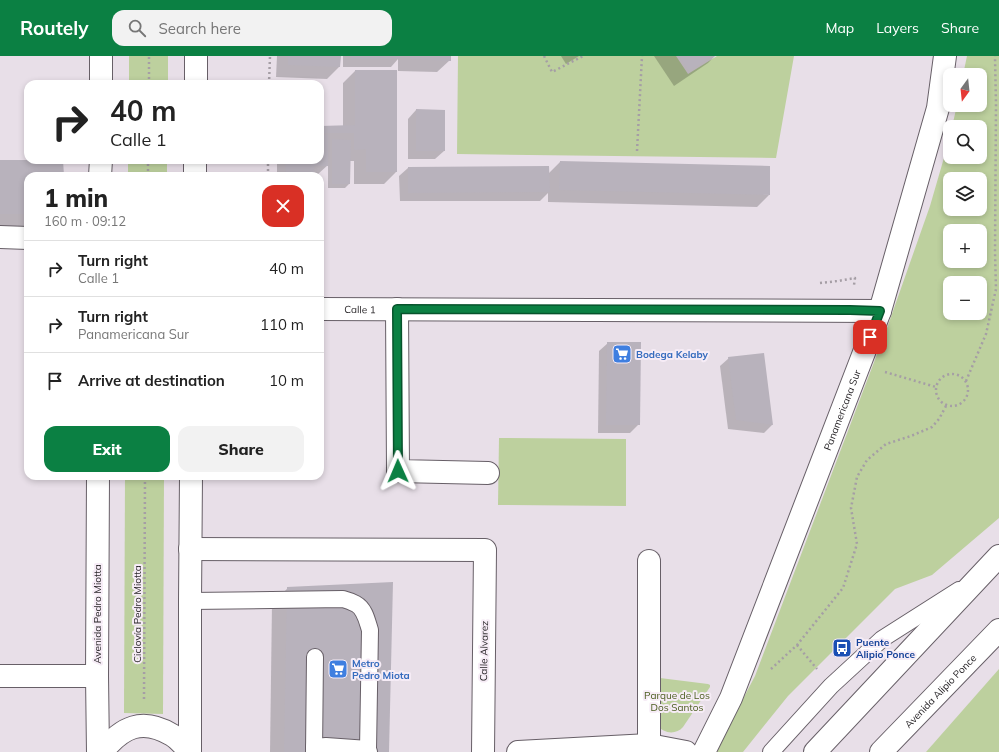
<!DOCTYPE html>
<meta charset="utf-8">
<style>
:root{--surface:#fff;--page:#f2f2f2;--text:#222;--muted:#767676;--line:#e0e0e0;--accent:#0b8043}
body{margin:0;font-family:Mulish,sans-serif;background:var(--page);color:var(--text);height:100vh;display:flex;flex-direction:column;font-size:15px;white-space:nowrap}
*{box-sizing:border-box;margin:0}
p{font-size:13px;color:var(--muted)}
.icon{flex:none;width:22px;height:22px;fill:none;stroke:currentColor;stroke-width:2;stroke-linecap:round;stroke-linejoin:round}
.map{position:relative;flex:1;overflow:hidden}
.drawer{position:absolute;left:24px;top:116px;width:300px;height:308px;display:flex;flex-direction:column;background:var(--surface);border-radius:12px;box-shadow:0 2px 6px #0003}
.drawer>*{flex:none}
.banner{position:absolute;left:24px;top:24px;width:300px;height:84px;border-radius:12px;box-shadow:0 2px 6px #0003;background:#fff;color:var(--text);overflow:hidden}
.needle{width:26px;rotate:195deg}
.fabs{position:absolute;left:943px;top:12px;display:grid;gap:8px}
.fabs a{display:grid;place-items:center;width:44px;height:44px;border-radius:8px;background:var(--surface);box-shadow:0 2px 6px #0003;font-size:20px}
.pin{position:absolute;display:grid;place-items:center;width:34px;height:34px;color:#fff;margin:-17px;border-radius:8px;box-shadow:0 2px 6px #0006}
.me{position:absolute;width:44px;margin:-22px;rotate:359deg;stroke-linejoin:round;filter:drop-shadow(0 0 3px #0008)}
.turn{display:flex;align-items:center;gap:14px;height:84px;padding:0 20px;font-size:18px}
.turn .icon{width:52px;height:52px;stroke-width:2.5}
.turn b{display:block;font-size:28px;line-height:34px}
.round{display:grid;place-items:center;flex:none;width:42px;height:42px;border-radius:12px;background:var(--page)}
.head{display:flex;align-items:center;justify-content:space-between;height:68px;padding:0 20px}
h1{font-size:24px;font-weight:800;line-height:30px}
.cta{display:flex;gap:8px;margin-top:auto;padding:8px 20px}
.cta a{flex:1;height:46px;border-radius:12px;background:var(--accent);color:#fff;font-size:16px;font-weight:800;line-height:46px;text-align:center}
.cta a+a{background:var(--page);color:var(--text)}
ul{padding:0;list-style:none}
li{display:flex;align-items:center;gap:12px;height:56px;padding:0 20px;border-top:1px solid var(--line)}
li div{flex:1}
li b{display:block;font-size:15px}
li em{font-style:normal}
header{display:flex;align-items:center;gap:24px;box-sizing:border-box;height:56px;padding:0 20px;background:var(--accent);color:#fff}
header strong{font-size:19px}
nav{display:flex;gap:22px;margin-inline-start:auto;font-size:14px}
.search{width:280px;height:36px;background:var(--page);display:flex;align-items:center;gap:10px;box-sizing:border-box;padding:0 14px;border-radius:12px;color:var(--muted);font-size:15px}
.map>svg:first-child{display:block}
</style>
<header>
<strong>Routely</strong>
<div class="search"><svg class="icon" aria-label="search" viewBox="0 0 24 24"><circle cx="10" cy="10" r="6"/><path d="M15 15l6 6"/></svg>Search here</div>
<nav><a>Map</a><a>Layers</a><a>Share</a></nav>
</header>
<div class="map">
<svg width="999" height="696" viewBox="0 0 999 696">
<rect width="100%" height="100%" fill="#e8dfe8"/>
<g fill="#bdd09e" fill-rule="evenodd">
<rect x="129" y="0" width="39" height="28"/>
<path d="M 458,0 L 676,0 L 688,18 L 717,0 L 794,0 L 776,102 L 457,98 Z"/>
<path d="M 967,0 L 999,0 L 999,462 L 932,519 L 895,533 L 788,640 L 743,696 L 717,696 L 725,677 L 755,620 L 887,272 L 930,150 L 950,81 L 950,101 L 980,101 L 980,71 L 952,71 L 957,49 L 980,49 L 980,19 L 963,19 ZM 950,123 L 980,123 L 980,153 L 950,153 ZM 950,175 L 980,175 L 980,205 L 950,205 ZM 950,227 L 980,227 L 980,257 L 950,257 Z"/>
<rect x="128" y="104" width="39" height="16"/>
<path d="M 499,382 L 626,383 L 626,450 L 498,449 Z"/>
<path d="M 125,420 L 164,420 L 163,658 L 124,657 Z"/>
<path d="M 999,613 L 999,696 L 926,696 Z"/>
<path d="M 660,622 L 708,628 L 710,629 L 710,631 L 683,671 C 676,679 664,678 657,669 L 658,625 Z"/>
</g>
<g fill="#0003">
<path d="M 277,0 L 340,0 L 339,11 L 327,23 L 276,21 Z"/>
<path d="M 343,0 L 450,0 L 450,4 L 437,16 L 398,15 L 398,3 L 391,11 L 343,11 Z"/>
<path d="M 561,0 L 579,0 L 566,8 Z"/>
<path d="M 654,0 L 715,0 L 708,7 L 674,30 Z"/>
<path d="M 355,15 L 396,116 L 384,128 L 354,128 L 354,105 L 349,105 L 349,128 L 345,132 L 328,132 L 328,109 L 318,118 L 313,118 L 313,120 L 277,120 L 277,104 L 320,104 L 320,71 L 343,71 L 343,27 Z"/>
<path d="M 416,54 L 444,95 L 435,103 L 408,103 L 408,63 Z"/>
<path d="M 0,105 L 63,120 L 28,120 L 28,170 L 0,170 Z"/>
<path d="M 560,106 L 769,139 L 757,151 L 548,146 L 548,137 L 540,145 L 400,145 L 399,120 L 408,112 L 548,118 Z"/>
<path d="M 608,287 L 639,368 L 630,377 L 598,377 L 599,295 Z"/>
<path d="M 763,298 L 772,369 L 764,377 L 728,373 L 720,310 L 729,302 Z"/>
<path d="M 288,532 L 388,696 L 270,696 L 272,547 Z"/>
</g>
<g fill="#b8b2bc">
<path d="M 288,0 L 341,0 L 340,11 L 288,9 Z"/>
<rect x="351" y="0" width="49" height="3"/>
<path d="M 410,0 L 451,0 L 451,5 L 410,3 Z"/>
<path d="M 679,0 L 712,0 L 689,15 Z"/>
<path d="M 355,14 L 397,14 L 397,116 L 366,116 L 366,93 L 354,94 L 354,77 L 320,77 L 320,70 L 355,69 Z"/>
<path d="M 416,53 L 445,54 L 445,95 L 416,95 Z"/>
<path d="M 320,79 L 328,79 L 328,110 L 314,110 L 314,120 L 286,120 L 285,104 L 320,104 Z"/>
<path d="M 332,83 L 351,84 L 350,128 L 332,128 Z"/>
<path d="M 0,104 L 63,104 L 64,120 L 28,120 L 28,158 L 0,158 Z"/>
<path d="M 560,105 L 770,110 L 770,139 L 559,134 Z"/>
<path d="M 549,110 L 550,136 L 408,137 L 408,111 Z"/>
<path d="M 607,286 L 641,286 L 640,369 L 606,369 Z"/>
<path d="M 764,297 L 773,369 L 736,364 L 728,301 Z"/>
<path d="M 393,526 L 389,696 L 284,696 L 287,531 Z"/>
</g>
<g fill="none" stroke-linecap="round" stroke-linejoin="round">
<defs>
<g id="lane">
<path d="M 190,545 L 343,543 C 347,544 352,546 356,548 C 365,553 367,565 370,574 L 368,693 L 369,696"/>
<path d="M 314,691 L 326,690 L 368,693"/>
<path d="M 314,696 L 315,601"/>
<path d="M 771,696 L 831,630 L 882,583 L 959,534"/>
</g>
<g id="street">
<path id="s1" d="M 320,253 L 880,255"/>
<path d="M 397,253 L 398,415 L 488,417"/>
<path d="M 190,493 L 485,494 L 483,696"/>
<path d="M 0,620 L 97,620"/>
<path d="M 649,689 L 649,505"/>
<path d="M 518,696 L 649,689 L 686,696"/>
</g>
<g id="secondary">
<path d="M 101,28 L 101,0"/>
<path d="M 196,28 L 196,0"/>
<path d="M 100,120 L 101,104"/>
<path d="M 195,120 L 195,104"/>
<path d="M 0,181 L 28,182"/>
<path d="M 98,420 L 97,620 L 98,696"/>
<path d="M 102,696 C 122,671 142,661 172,679 C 179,683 184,690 190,696"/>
<path d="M 190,696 L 190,545 L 191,420"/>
<path id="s2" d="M 704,696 L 731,642 L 880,255 L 938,52 L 945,0"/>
<path d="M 815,696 L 999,500"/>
<path id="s3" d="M 881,696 L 999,574"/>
</g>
</defs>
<use href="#lane" stroke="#675f67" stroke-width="18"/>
<use href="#street" stroke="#675f67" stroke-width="24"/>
<use href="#secondary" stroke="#675f67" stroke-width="24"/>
<g stroke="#a59ea5" stroke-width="2.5" stroke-dasharray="2 3" stroke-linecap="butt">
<path d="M 544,0 L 552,16 L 583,0"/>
<path d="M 149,28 L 149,0"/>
<path d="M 269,28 L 270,0"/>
<path d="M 637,95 L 642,0"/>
<path d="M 148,120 L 148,104"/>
<path d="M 268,120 L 268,104"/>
<path d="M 820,227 L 838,225 L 855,222 L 854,229"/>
<path d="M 885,316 L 936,331"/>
<circle cx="952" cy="334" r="16"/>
<path d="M 966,325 L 986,278 L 996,233 L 995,196 L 996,48 L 995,0"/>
<path d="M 797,589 L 817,613"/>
<path d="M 771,613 L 797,589 L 843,532 L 857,488 L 851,452 L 857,421 L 867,404 L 886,388 L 911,380 L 932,371 L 939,363 L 946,350"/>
<path d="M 144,643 L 145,420"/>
</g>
<use href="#lane" stroke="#fff" stroke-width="16"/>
<use href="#street" stroke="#fff" stroke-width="22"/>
<use href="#secondary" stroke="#fff" stroke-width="22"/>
</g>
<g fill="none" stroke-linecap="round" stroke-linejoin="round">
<defs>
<path id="route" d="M 398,415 L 397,253 L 850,254 L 880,255 L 870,281"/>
</defs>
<use href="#route" stroke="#07532c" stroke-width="10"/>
<use href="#route" stroke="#0b8043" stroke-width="7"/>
</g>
<defs>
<symbol id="supermarket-square" viewBox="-11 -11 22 22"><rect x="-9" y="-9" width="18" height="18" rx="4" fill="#3f7fe0" stroke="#f6ecf6"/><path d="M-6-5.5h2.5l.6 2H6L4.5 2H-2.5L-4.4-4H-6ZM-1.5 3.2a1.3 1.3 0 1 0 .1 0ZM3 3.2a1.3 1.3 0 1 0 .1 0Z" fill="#fff"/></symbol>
<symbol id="bus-square" viewBox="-11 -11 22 22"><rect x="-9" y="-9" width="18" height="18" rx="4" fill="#1a4fb4" stroke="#f6ecf6"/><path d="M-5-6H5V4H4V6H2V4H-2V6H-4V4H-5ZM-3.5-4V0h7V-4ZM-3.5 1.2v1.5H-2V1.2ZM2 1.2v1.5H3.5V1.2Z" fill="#fff"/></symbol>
</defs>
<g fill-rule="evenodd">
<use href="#supermarket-square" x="611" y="287" width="22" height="22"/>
<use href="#bus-square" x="831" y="581" width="22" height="22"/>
<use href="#supermarket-square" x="327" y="602" width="22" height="22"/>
</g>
<g text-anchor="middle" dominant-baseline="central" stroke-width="4" stroke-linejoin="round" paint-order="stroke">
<g font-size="10" fill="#282528" stroke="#f6ecf6">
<text stroke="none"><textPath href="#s1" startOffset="40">Calle 1</textPath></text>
<text stroke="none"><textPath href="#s2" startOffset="369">Panamericana Sur</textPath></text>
<text transform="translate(97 558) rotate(-90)">Avenida Pedro Miotta</text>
<text transform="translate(137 558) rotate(-90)">Ciclovía Pedro Miotta</text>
<text transform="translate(484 595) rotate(-89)">Calle Alvarez</text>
<text stroke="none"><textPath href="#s3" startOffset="85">Avenida Alipio Ponce</textPath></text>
</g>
<g font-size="10" font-weight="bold" fill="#366cbe" stroke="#f6ecf6" text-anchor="start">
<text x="636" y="298">Bodega Kelaby</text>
<text x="352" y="607">Metro<tspan x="352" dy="12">Pedro Miota</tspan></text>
</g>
<g font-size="10" font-weight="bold" fill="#164399" stroke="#f6ecf6" text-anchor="start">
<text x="856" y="586">Puente<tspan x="856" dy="12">Alipio Ponce</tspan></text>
</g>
<g font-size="10" fill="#4a5d1e" stroke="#f6ecf6">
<text x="677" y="639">Parque de Los<tspan x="677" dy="12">Dos Santos</tspan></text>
</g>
</g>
</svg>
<div class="fabs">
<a><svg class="needle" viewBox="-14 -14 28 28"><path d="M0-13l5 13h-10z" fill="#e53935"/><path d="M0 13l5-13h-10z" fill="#767676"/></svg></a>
<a><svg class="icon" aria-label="search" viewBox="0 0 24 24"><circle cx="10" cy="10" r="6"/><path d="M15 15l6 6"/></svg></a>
<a><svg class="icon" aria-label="layers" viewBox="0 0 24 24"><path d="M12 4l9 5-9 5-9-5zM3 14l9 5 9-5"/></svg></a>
<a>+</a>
<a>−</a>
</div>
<div class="pin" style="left:870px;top:281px;background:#d93025"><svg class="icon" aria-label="arrive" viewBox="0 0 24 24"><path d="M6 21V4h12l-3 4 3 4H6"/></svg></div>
<svg class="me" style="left:398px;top:415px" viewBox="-20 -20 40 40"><path d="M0-17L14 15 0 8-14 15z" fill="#0b8043" stroke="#fff" stroke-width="4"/></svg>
<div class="banner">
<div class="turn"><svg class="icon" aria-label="right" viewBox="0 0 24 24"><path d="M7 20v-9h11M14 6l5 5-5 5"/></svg><div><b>40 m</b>Calle 1</div></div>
</div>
<section class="drawer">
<div class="head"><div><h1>1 min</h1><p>160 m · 09:12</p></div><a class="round" style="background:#d93025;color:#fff"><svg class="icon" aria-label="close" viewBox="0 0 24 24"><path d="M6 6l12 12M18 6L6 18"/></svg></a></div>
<ul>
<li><svg class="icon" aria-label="right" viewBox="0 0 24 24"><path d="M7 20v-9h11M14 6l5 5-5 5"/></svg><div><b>Turn right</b><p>Calle 1</p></div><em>40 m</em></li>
<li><svg class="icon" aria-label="right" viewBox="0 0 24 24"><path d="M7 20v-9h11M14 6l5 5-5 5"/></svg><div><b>Turn right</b><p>Panamericana Sur</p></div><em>110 m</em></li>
<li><svg class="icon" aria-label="arrive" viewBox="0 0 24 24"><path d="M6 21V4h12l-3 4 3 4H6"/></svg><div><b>Arrive at destination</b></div><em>10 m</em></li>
</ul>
<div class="cta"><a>Exit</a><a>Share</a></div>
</section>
</div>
